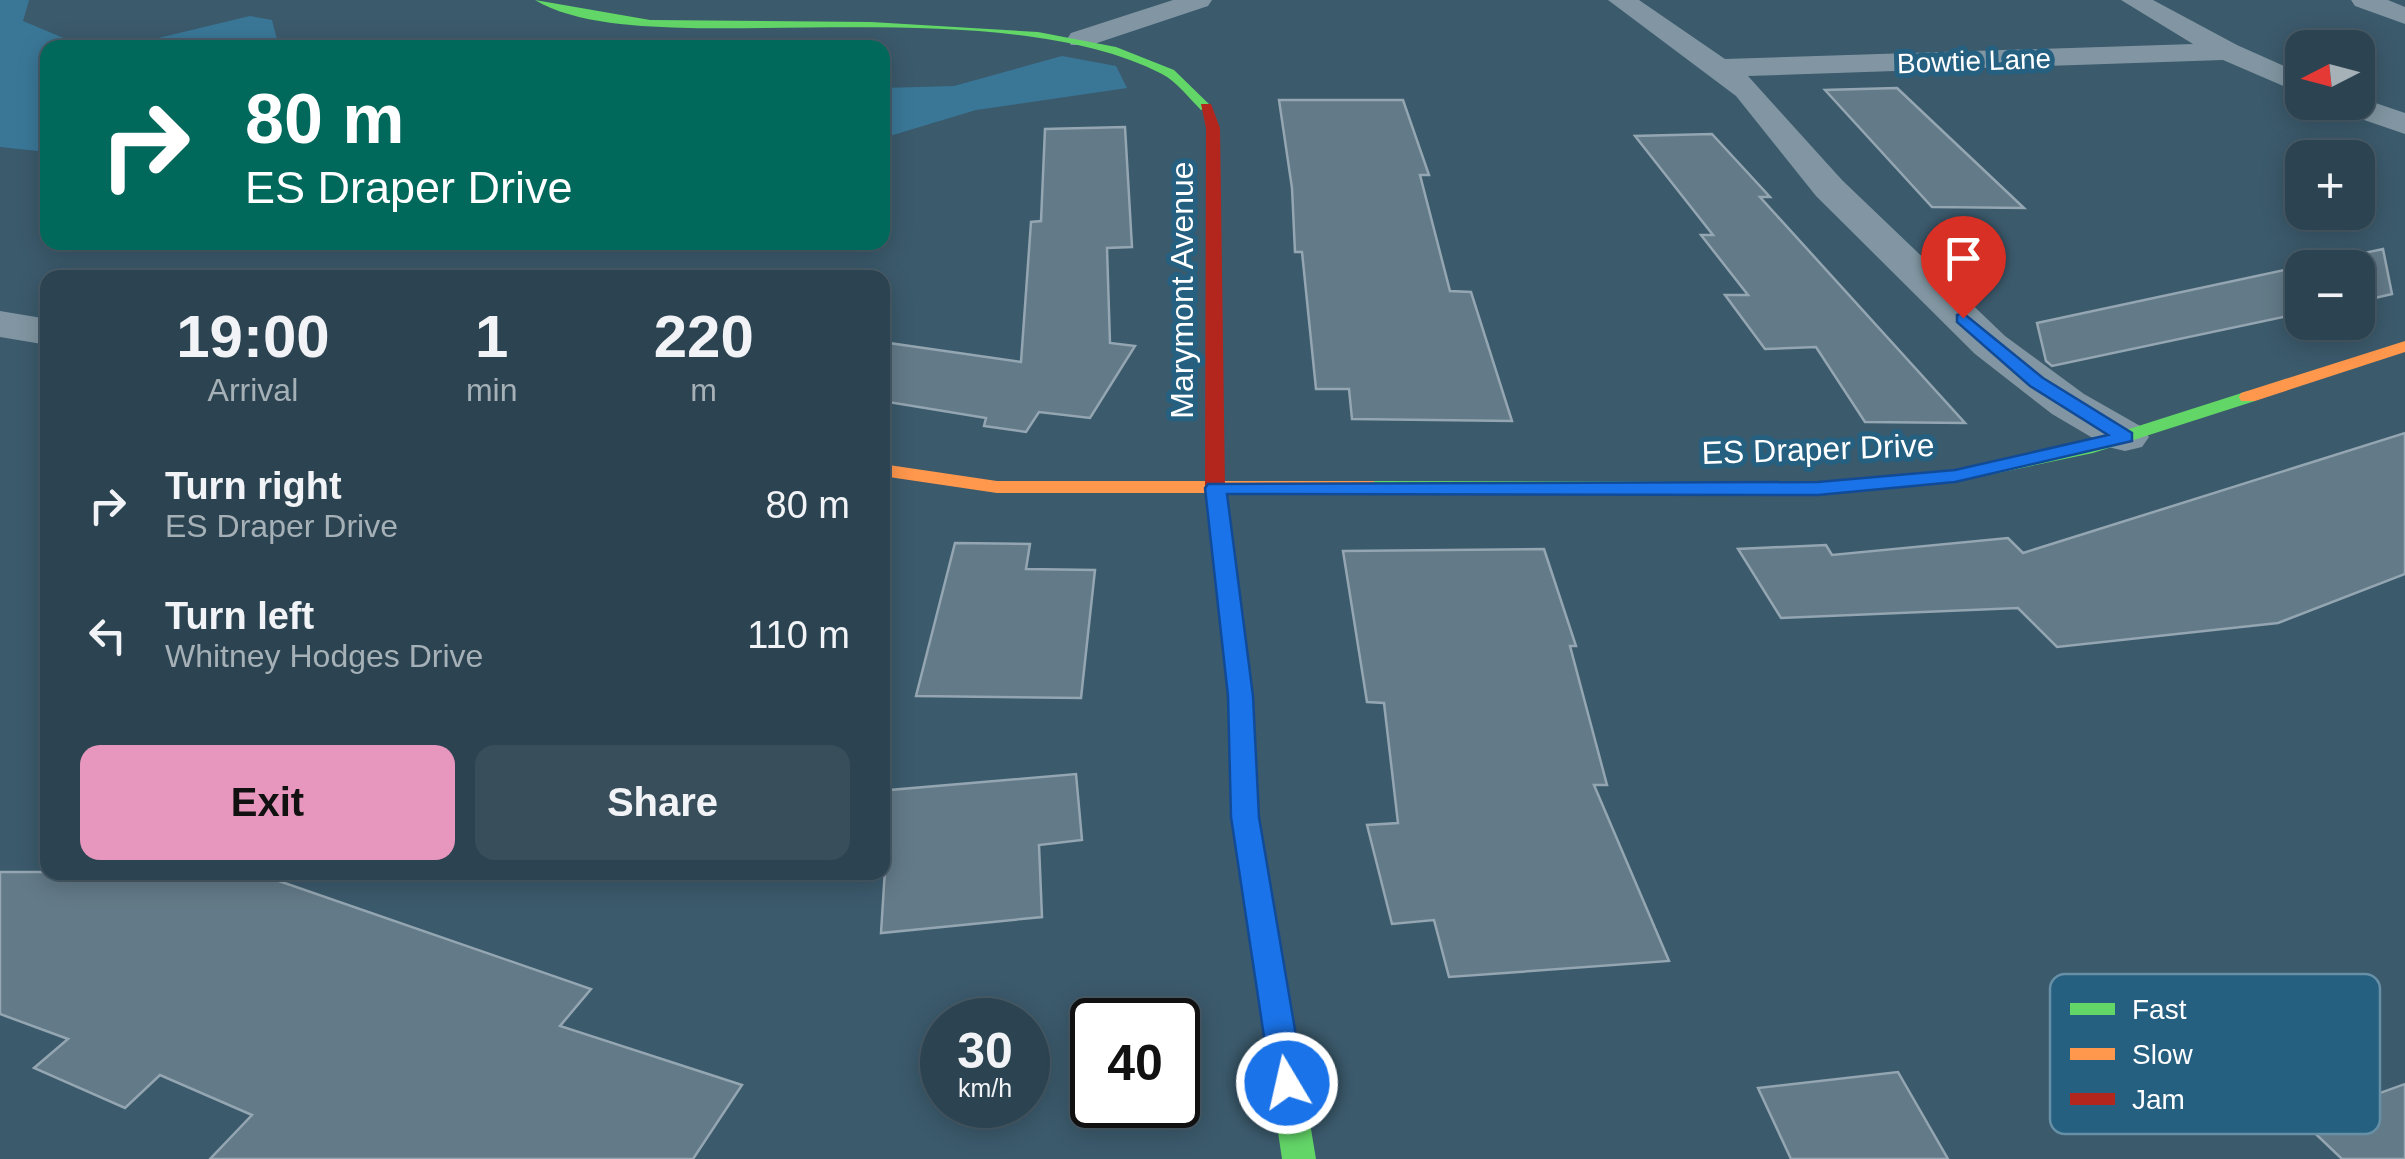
<!DOCTYPE html>
<meta charset="utf-8">
<style>
:root{--surface:#2c4451;--page:#384e5b;--text:#f1f3f6;--muted:#a6b0b7;--line:#485c68;--accent:#e797bd}
body{margin:0;font-family:Helvetica,sans-serif;background:var(--page);color:var(--text);height:100vh;display:flex;flex-direction:column;font-size:38px;white-space:nowrap}
*{box-sizing:border-box;margin:0}
p{font-size:32px;color:var(--muted)}
.icon{flex:none;width:55px;height:55px;fill:none;stroke:currentColor;stroke-width:2;stroke-linecap:round;stroke-linejoin:round}
.map{position:relative;flex:1;overflow:hidden}
.side{position:absolute;left:40px;top:270px;width:850px;height:610px;display:flex;flex-direction:column;background:var(--surface);border-radius:20px;box-shadow:0 5px 25px #0003,0 0 0 2px var(--line)}
.side>*{flex:none}
.guide{position:absolute;left:40px;top:40px;width:850px;height:210px;border-radius:20px;box-shadow:0 5px 25px #0003,0 0 0 2px var(--line);background:#00695c;color:#fff;overflow:hidden}
.needle{width:65px;rotate:264deg}
.tools{position:absolute;left:2285px;top:30px;display:grid;gap:20px}
.tools a{display:grid;place-items:center;width:90px;height:90px;border-radius:20px;background:var(--surface);box-shadow:0 5px 25px #0003,0 0 0 2px var(--line);font-size:50px}
.speed{position:absolute;left:920px;top:998px;display:flex;gap:20px;font-size:50px;font-weight:700;text-align:center}
.speed>*{display:grid;place-content:center;width:130px;height:130px;border-radius:50%;background:var(--surface);box-shadow:0 5px 25px #0003,0 0 0 2px var(--line);line-height:1}
.speed small{font-size:25px;font-weight:400}
.speed .limit{border:5px solid #111;border-radius:15px;background:#fff;color:#111}
.pin{position:absolute;display:grid;place-items:center;width:85px;height:85px;color:#fff;margin:-102px -42px;border-radius:50% 50% 50% 0;rotate:-45deg;box-shadow:0 0 10px #0007}
.pin .icon{rotate:45deg}
.me{position:absolute;width:110px;margin:-55px;rotate:351deg;stroke-linejoin:round;filter:drop-shadow(0 0 8px #0008)}
.turn{display:flex;align-items:center;gap:35px;height:210px;padding:0 40px;font-size:45px}
.turn .icon{width:130px;height:130px;stroke-width:2.5}
.turn b{display:block;font-size:70px;line-height:85px}
.eta{display:flex;justify-content:space-evenly;align-items:center;height:170px;text-align:center}
.eta b{font-size:60px;font-weight:700;line-height:70px}
.cta{display:flex;gap:20px;margin-top:auto;padding:20px 40px}
.cta a{flex:1;height:115px;border-radius:20px;background:var(--accent);color:#111;font-size:40px;font-weight:700;line-height:115px;text-align:center}
.cta a+a{background:var(--page);color:var(--text)}
ul{padding:0;list-style:none}
li{display:flex;align-items:center;gap:30px;height:130px;padding:0 40px}
li div{flex:1}
li b{display:block;font-size:38px}
li em{font-style:normal}
.map>svg:first-child{display:block}
</style>
<div class="map">
<svg width="2405" height="1159" viewBox="0 0 2405 1159">
<rect width="100%" height="100%" fill="#3b5a6c"/>
<g fill="#3a7797">
<path d="M 0,0 L 29,0 L 23,21 L 73,42 L 154,39 L 250,16 L 272,20 L 279,47 L 48,48 L 47,152 L 0,147 Z"/>
<path d="M 1062,56 L 1116,66 L 1127,88 L 976,110 L 883,138 L 883,88 L 954,86 Z"/>
</g>
<g fill="#637a88" stroke="#94a6b1" stroke-width="2.5">
<path d="M 1897,88 L 2024,208 L 1932,207 L 1825,90 Z"/>
<path d="M 1279,100 L 1403,100 L 1429,175 L 1420,175 L 1450,291 L 1471,292 L 1512,421 L 1352,419 L 1349,389 L 1316,389 L 1302,252 L 1295,252 L 1292,188 Z"/>
<path d="M 1125,127 L 1132,247 L 1107,248 L 1110,343 L 1135,346 L 1090,418 L 1039,412 L 1026,432 L 984,426 L 986,418 L 882,401 L 882,342 L 1021,362 L 1031,222 L 1041,221 L 1045,129 Z"/>
<path d="M 1712,134 L 1770,197 L 1760,197 L 1965,423 L 1865,422 L 1816,347 L 1765,349 L 1725,295 L 1748,295 L 1701,235 L 1713,235 L 1635,136 Z"/>
<path d="M 2383,249 L 2392,294 L 2358,302 L 2358,268 L 2302,268 L 2302,313 L 2052,366 L 2046,361 L 2037,323 Z"/>
<path d="M 2405,433 L 2405,574 L 2278,623 L 2057,647 L 2018,608 L 1781,618 L 1738,549 L 1826,545 L 1832,555 L 2008,538 L 2023,553 Z"/>
<path d="M 955,543 L 1030,544 L 1026,569 L 1095,570 L 1081,698 L 916,696 Z"/>
<path d="M 1544,549 L 1576,646 L 1570,646 L 1607,785 L 1594,785 L 1669,961 L 1449,977 L 1434,920 L 1392,924 L 1367,825 L 1398,823 L 1384,703 L 1367,702 L 1343,551 Z"/>
<path d="M 1076,774 L 1082,840 L 1039,845 L 1042,917 L 881,933 L 890,790 Z"/>
<path d="M 0,872 L 253,872 L 591,989 L 560,1026 L 742,1085 L 693,1159 L 210,1159 L 252,1115 L 160,1075 L 125,1108 L 34,1068 L 68,1039 L 0,1014 Z"/>
<path d="M 1898,1072 L 1948,1159 L 1791,1159 L 1758,1088 Z"/>
<path d="M 2405,1084 L 2405,1159 L 2342,1159 L 2302,1121 Z"/>
</g>
<g fill="none" stroke-linecap="round" stroke-linejoin="round">
<g fill="#8196a2" fill-rule="evenodd">
<path d="M 1173,0 L 1212,0 L 1208,6 L 1091,45 L 1071,45 L 1067,39 L 1071,33 Z"/>
<path d="M 1608,0 L 1639,0 L 1725,59 L 2193,44 L 2121,0 L 2153,0 L 2237,45 L 2302,74 L 2302,94 L 2223,60 L 1748,76 L 1842,180 L 2005,336 L 2084,394 L 2142,427 L 2149,437 L 2142,447 L 2125,451 L 2108,447 L 2052,414 L 1975,354 L 1816,196 L 1736,96 Z"/>
<path d="M 2351,0 L 2388,0 L 2405,7 L 2405,24 L 2355,6 Z"/>
<path d="M 2358,97 L 2405,113 L 2405,134 L 2332,109 L 2328,102 L 2358,102 Z"/>
<path d="M 0,311 L 48,319 L 48,345 L 0,337 Z"/>
</g>
<g fill="#63d668" fill-rule="evenodd">
<path d="M 535,0 L 650,20 L 871,22 L 1038,32 L 1116,47 L 1174,70 L 1212,107 L 1201,110 C 1189,98 1177,82 1162,74 C 1042,11 826,31 690,28 C 644,27 574,24 535,0 Z"/>
<path d="M 2248,391 L 2257,397 L 2255,401 L 2093,453 L 1955,482 L 1818,494 L 1373,493 L 1363,487 L 1373,481 L 1818,482 L 1955,470 L 2082,444 Z"/>
<path d="M 1233,627 L 1245,634 L 1252,696 L 1259,817 L 1316,1159 L 1282,1159 L 1231,817 L 1228,696 L 1221,634 Z"/>
</g>
<g fill="#ff974d" fill-rule="evenodd">
<path d="M 2405,341 L 2405,352 L 2255,401 L 2241,401 L 2239,397 L 2241,393 Z"/>
<path d="M 882,464 L 997,481 L 1373,481 L 1383,487 L 1373,493 L 997,493 L 882,476 Z"/>
</g>
<path fill="#b3261e" fill-rule="evenodd" d="M 1201,104 L 1211,104 L 1220,128 L 1225,488 L 1245,634 L 1233,641 L 1221,634 L 1205,488 L 1206,128 Z"/>
</g>
<path fill="#1a73e8" stroke="#114b97" stroke-width="2.5" d="M 1963,313 L 2043,378 L 2132,433 L 2132,441 L 1955,482 L 1818,495 L 1227,494 L 1253,696 L 1259,817 L 1304,1083 L 1299,1093 L 1287,1098 L 1276,1093 L 1271,1083 L 1231,817 L 1228,696 L 1205,488 L 1208,484 L 1818,482 L 1955,470 L 2108,435 L 2030,386 L 1957,322 L 1957,315 Z"/>
<g text-anchor="middle" dominant-baseline="central" stroke-width="10" stroke-linejoin="round" paint-order="stroke">
<g font-size="28" fill="#fff" stroke="#266081">
<text transform="translate(1974 61) rotate(-2)">Bowtie Lane</text>
</g>
<g font-size="32" fill="#fff" stroke="#266081">
<text transform="translate(1182 290) rotate(-90)">Marymont Avenue</text>
<text transform="translate(1818 449) rotate(-2)">ES Draper Drive</text>
</g>
</g>
<rect x="2050" y="974" width="330" height="160" rx="15" fill="#266081" stroke="#6790a7" stroke-width="2.5"/>
<rect x="2070" y="1003" width="45" height="12" fill="#63d668"/>
<rect x="2070" y="1048" width="45" height="12" fill="#ff974d"/>
<rect x="2070" y="1093" width="45" height="12" fill="#b3261e"/>
<g font-size="28" fill="#fff">
<text x="2132" y="1019">Fast</text>
<text x="2132" y="1064">Slow</text>
<text x="2132" y="1109">Jam</text>
</g>
</svg>
<div class="tools">
<a><svg class="needle" viewBox="-14 -14 28 28"><path d="M0-13l5 13h-10z" fill="#e53935"/><path d="M0 13l5-13h-10z" fill="#a6b0b7"/></svg></a>
<a>+</a>
<a>−</a>
</div>
<div class="speed"><div>30<small>km/h</small></div><div class="limit">40</div></div>
<div class="pin" style="left:1963px;top:318px;background:#d93025"><svg class="icon" aria-label="arrive" viewBox="0 0 24 24"><path d="M6 21V4h12l-3 4 3 4H6"/></svg></div>
<svg class="me" style="left:1287px;top:1083px" viewBox="-20 -20 40 40"><circle r="17" fill="#1a73e8" stroke="#fff" stroke-width="3"/><path d="M0-11L8 9 0 5-8 9z" fill="#fff"/></svg>
<div class="guide">
<div class="turn"><svg class="icon" aria-label="right" viewBox="0 0 24 24"><path d="M7 20v-9h11M14 6l5 5-5 5"/></svg><div><b>80 m</b>ES Draper Drive</div></div>
</div>
<section class="side">
<div class="eta">
<div><b>19:00</b><p>Arrival</p></div>
<div><b>1</b><p>min</p></div>
<div><b>220</b><p>m</p></div>
</div>
<ul>
<li><svg class="icon" aria-label="right" viewBox="0 0 24 24"><path d="M7 20v-9h11M14 6l5 5-5 5"/></svg><div><b>Turn right</b><p>ES Draper Drive</p></div><em>80 m</em></li>
<li><svg class="icon" aria-label="left" viewBox="0 0 24 24"><path d="M17 20v-9H6M10 6l-5 5 5 5"/></svg><div><b>Turn left</b><p>Whitney Hodges Drive</p></div><em>110 m</em></li>
</ul>
<div class="cta"><a>Exit</a><a>Share</a></div>
</section>
</div>
